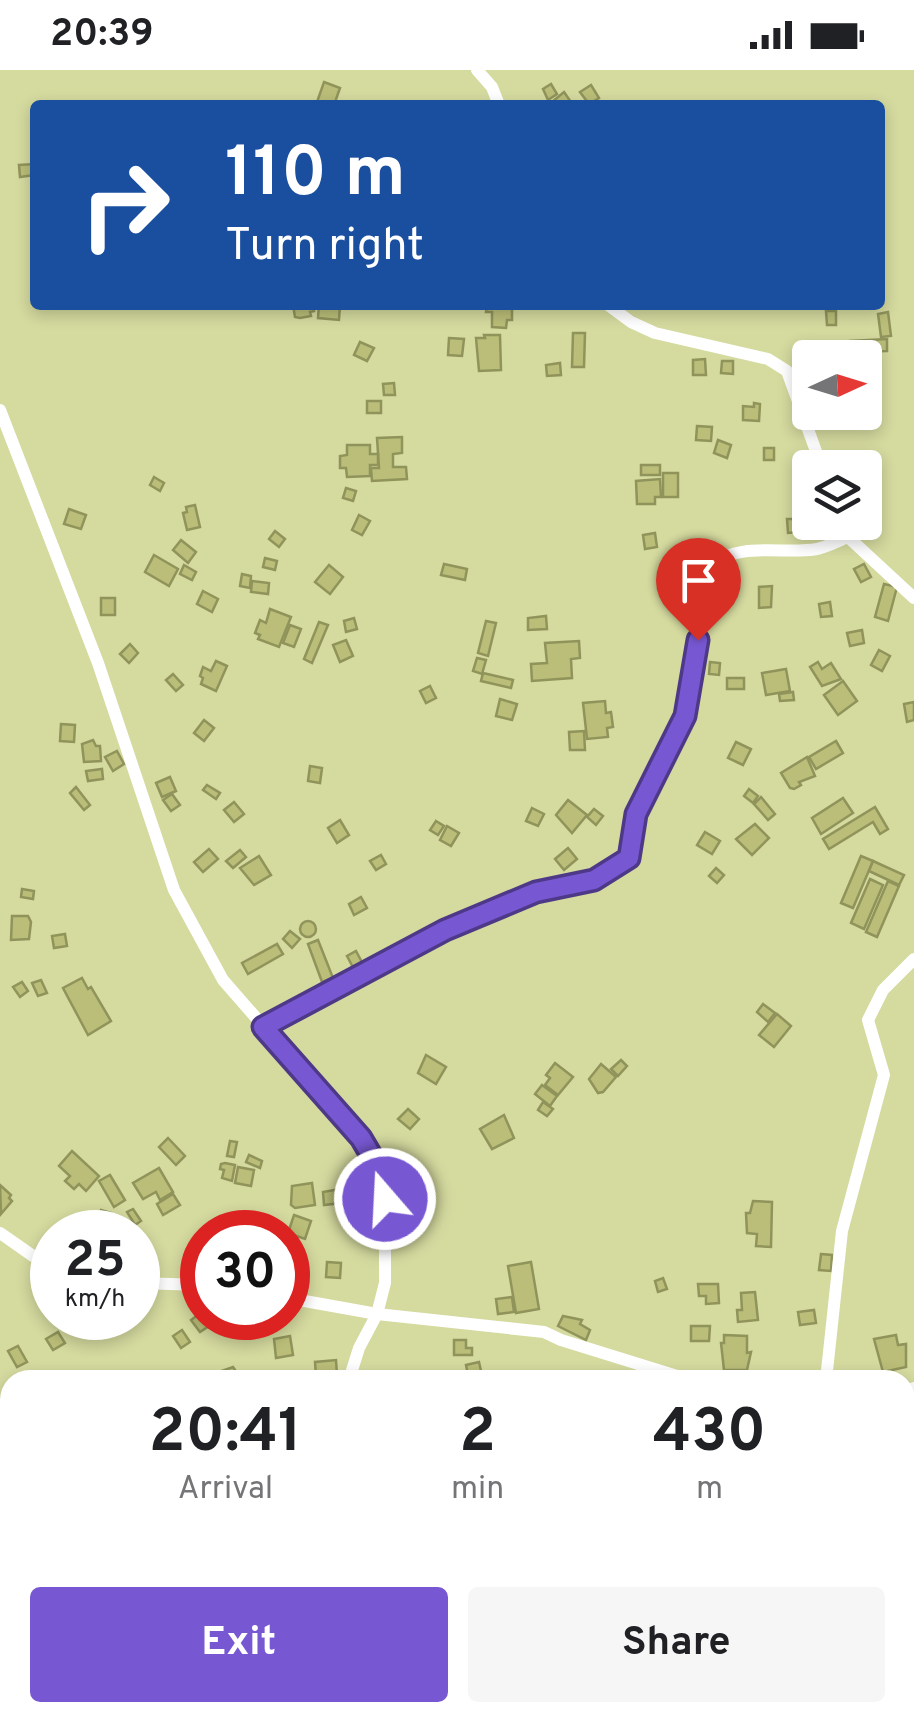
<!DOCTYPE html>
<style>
:root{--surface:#fff;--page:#f6f6f6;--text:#202124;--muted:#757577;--accent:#7858d2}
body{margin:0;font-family:Overpass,sans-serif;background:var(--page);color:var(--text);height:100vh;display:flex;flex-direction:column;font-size:38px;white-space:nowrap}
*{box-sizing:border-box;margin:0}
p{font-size:32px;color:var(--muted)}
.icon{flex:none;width:55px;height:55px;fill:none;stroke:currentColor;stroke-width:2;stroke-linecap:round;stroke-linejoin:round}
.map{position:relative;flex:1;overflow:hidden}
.panel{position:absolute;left:0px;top:1300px;width:915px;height:352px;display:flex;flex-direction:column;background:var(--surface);border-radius:30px 30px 0 0;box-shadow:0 5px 15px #0003}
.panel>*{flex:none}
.banner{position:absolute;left:30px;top:30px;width:855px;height:210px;border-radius:10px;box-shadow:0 5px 15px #0003;background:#1a4fa0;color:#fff;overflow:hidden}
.needle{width:65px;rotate:86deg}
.buttons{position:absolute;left:792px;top:270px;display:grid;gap:20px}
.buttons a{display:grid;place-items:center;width:90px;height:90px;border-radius:10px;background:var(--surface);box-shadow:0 5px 15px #0003;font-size:50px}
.speed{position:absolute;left:30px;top:1140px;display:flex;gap:20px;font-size:50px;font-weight:700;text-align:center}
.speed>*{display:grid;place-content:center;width:130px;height:130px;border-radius:50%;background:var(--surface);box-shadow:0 5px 15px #0003;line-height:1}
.speed small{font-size:25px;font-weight:400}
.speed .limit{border:15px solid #d22;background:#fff;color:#111}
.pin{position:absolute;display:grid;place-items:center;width:85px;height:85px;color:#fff;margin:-102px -42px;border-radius:50% 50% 50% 0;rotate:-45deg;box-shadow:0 0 10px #0007}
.pin .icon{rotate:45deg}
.me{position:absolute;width:110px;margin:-55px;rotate:341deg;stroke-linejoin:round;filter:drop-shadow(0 0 8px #0008)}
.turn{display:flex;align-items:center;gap:35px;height:210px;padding:0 30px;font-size:45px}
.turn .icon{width:130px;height:130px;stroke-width:2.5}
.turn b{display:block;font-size:70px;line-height:85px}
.eta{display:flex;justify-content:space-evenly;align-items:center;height:170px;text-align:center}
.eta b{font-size:60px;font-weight:700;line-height:70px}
.cta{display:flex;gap:20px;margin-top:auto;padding:20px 30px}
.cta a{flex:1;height:115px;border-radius:10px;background:var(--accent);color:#fff;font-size:40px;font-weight:700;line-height:115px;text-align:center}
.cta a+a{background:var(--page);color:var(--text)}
.status{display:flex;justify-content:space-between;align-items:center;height:70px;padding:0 50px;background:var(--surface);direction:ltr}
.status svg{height:28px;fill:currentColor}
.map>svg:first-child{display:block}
</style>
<div class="status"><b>20:39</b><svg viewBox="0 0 49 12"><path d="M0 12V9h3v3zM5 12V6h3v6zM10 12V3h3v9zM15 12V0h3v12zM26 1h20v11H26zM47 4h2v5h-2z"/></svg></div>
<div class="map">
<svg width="914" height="1652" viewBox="0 0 914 1652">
<rect width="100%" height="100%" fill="#d5da9f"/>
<g fill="#babe78" stroke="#90945b" stroke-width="2.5">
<path d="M 324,12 L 340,18 L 334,35 L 317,32 Z"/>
<path d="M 551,14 L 557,24 L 548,30 L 543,19 Z"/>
<path d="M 591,15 L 599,28 L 589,34 L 580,22 Z"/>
<path d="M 564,22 L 573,35 L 554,35 L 552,32 Z"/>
<path d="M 35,94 L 35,105 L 20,107 L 19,95 Z"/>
<path d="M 293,235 L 313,235 L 314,241 L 310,242 L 311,246 L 300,248 L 295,247 Z"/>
<path d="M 319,235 L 340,235 L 339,250 L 318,248 Z"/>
<path d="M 487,235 L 512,236 L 512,250 L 507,250 L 506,258 L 492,257 L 492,242 L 486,242 Z"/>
<path d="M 826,241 L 836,241 L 836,255 L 827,255 Z"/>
<path d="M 888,242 L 891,266 L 881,267 L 878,244 Z"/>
<path d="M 573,263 L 585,263 L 584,297 L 572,297 Z"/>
<path d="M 484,265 L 500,265 L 501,300 L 479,301 L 476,268 L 485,268 Z"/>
<path d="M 449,268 L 464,269 L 462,286 L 448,285 Z"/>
<path d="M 887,269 L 887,281 L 850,282 L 850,271 Z"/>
<path d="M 360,272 L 374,278 L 367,291 L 354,285 Z"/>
<path d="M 705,289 L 706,305 L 693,305 L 693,290 Z"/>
<path d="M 722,291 L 733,291 L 733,304 L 721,303 Z"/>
<path d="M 560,293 L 561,305 L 547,306 L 546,295 Z"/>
<path d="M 394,313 L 395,325 L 384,325 L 383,314 Z"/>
<rect x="367" y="331" width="14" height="12"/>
<path d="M 754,333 L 760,334 L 759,351 L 743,350 L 743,336 L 754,337 Z"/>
<path d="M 697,356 L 712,357 L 711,371 L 696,370 Z"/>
<path d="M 402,367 L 402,383 L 393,384 L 393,397 L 406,397 L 407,409 L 372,411 L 371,398 L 379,398 L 377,368 Z"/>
<path d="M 718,370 L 731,375 L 727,388 L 714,383 Z"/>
<path d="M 347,375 L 370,375 L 370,384 L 378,384 L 378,395 L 370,395 L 370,406 L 347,407 L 346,398 L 340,398 L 340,386 L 347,385 Z"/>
<rect x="764" y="378" width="10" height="12"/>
<rect x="641" y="395" width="19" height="10"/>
<path d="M 873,396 L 878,407 L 866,413 L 865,400 Z"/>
<rect x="663" y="403" width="15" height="24"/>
<path d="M 154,407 L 164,413 L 160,421 L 150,415 Z"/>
<path d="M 660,409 L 661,427 L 655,427 L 655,434 L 637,434 L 636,411 Z"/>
<path d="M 346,418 L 356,421 L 353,431 L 343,428 Z"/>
<path d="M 195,435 L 200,457 L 187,460 L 183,443 L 187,442 L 186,437 Z"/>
<path d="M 69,439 L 86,445 L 81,459 L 64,454 Z"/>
<path d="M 359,445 L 370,451 L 362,465 L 352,460 Z"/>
<path d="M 787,449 L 799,449 L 799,462 L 788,463 Z"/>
<path d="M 275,461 L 285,469 L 279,477 L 269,469 Z"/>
<path d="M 655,463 L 657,477 L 645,479 L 643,465 Z"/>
<path d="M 181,470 L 196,482 L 188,493 L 173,480 Z"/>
<path d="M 154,485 L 178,499 L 169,516 L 145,502 Z"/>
<path d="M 265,488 L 277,491 L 275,500 L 263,497 Z"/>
<path d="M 444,494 L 467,499 L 465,510 L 441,505 Z"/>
<path d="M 864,494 L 871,507 L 861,512 L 854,499 Z"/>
<path d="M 184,495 L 196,502 L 192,510 L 180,504 Z"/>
<path d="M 329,495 L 343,507 L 330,524 L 315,512 Z"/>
<path d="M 242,504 L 251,506 L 250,518 L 240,516 Z"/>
<path d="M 252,511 L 269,513 L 268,524 L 251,522 Z"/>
<path d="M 884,514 L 897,517 L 888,551 L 875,547 Z"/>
<path d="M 772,516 L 771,537 L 759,538 L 759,517 Z"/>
<path d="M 203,521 L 218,529 L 212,542 L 197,534 Z"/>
<rect x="101" y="528" width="14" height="17"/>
<path d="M 830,532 L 832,546 L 821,547 L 819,534 Z"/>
<path d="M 270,539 L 291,547 L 279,577 L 258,569 L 260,565 L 255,563 L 260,550 L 266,553 Z"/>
<path d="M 546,546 L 547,559 L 528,560 L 528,548 Z"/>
<path d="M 354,548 L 357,559 L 346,562 L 344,551 Z"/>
<path d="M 486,551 L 496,553 L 488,586 L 478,583 Z"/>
<path d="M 319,552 L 328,555 L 312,593 L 304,589 Z"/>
<path d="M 290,555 L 301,559 L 294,577 L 283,573 Z"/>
<path d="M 862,560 L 864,573 L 850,576 L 847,563 Z"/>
<path d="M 346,570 L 353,586 L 340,592 L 333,575 Z"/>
<path d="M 579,571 L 580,588 L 571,589 L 572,608 L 532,611 L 531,594 L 547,593 L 545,573 Z"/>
<path d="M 130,574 L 138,583 L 129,593 L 120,584 Z"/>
<path d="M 879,580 L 890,586 L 882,601 L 871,595 Z"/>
<path d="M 477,588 L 486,590 L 482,604 L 473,601 Z"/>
<path d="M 216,591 L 227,596 L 216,621 L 201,614 L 203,608 L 200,606 L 203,597 L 211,601 Z"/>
<path d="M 710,592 L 720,593 L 719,605 L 709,604 Z"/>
<path d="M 818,592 L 822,599 L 831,593 L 841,609 L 822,616 L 810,597 Z"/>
<path d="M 786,599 L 790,621 L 766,625 L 762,603 Z"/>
<path d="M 483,603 L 513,610 L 511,618 L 481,611 Z"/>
<path d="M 173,604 L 183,615 L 176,621 L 166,610 Z"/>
<rect x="727" y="608" width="17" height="11"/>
<path d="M 843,611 L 857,631 L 838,645 L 824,625 Z"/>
<path d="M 430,616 L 436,628 L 426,633 L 420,621 Z"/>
<path d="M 793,622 L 794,630 L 780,631 L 779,624 Z"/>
<path d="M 500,629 L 517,634 L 512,650 L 496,646 Z"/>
<path d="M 605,631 L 606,643 L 611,642 L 613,657 L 607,658 L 608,667 L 587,669 L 583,633 Z"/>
<path d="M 914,632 L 914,650 L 907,652 L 904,634 Z"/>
<path d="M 204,650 L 214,658 L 204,671 L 194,663 Z"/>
<path d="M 61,654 L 75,655 L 74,672 L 60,671 Z"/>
<path d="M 584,661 L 585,680 L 570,680 L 569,662 Z"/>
<path d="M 93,670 L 96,676 L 100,676 L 101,691 L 84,692 L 82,674 Z"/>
<path d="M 836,671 L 843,683 L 816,699 L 809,687 Z"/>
<path d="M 736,672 L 751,679 L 743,695 L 728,688 Z"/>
<path d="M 117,681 L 124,694 L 113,701 L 105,687 Z"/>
<path d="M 807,687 L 815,706 L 799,712 L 801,715 L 794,719 L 790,718 L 781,703 Z"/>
<path d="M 310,696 L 322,698 L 320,713 L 308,711 Z"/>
<path d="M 102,699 L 103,709 L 88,711 L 86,701 Z"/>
<path d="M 170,707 L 176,721 L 162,727 L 156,713 Z"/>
<path d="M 207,715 L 220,723 L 216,729 L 203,720 Z"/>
<path d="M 76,717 L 90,735 L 84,740 L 70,723 Z"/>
<path d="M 749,719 L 758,726 L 753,733 L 744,726 Z"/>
<path d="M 172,724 L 180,735 L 171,741 L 163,730 Z"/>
<path d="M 761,727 L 775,744 L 768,750 L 754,734 Z"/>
<path d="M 843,728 L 853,743 L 821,764 L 812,748 Z"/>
<path d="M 568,730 L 587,745 L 572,763 L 556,745 Z"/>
<path d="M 234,732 L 244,744 L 234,752 L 224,740 Z"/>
<path d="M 875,737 L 888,759 L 880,764 L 873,752 L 829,779 L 823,769 Z"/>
<path d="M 532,738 L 544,744 L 538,756 L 526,751 Z"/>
<path d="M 594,739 L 603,746 L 596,755 L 587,747 Z"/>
<path d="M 340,750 L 349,765 L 337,773 L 328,758 Z"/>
<path d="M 436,751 L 444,756 L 438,765 L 430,760 Z"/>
<path d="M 755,754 L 769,768 L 752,785 L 736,769 Z"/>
<path d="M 447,756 L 459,763 L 451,776 L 440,770 Z"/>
<path d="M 705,762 L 720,771 L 712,784 L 697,775 Z"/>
<path d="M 568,778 L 577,789 L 564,800 L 555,789 Z"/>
<path d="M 209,779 L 218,789 L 203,802 L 194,792 Z"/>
<path d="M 240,780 L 246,787 L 233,798 L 226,791 Z"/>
<path d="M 381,785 L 386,794 L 376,800 L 370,791 Z"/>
<path d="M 259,786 L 271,805 L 254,815 L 240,798 Z"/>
<path d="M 861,786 L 873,791 L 853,838 L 841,833 Z"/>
<path d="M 873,791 L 904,805 L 899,815 L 869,801 Z"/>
<path d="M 716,798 L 724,805 L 717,813 L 709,806 Z"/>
<path d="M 870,809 L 883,815 L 864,859 L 851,853 Z"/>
<path d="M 888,811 L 899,816 L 877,867 L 866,862 Z"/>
<path d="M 22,819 L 34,821 L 33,829 L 21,827 Z"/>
<path d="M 361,827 L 367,838 L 354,845 L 349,834 Z"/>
<path d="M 12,846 L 28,846 L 31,852 L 29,869 L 11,870 Z"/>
<circle cx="308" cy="859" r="8"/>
<path d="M 290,861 L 300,869 L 292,878 L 283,869 Z"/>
<path d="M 65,864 L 67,876 L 54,878 L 52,866 Z"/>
<path d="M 318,870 L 333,908 L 322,912 L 308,874 Z"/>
<path d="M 277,874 L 283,884 L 248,904 L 242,893 Z"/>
<path d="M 356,881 L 364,896 L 355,901 L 347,886 Z"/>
<path d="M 82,908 L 88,919 L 91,917 L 111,951 L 88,965 L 63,918 Z"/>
<path d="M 41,910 L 47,923 L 38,926 L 32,913 Z"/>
<path d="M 22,912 L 28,921 L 20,927 L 13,917 Z"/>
<path d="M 763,934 L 775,943 L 768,952 L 757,942 Z"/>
<path d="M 777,944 L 791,956 L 774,977 L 759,965 Z"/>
<path d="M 426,985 L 446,997 L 436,1014 L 418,1003 Z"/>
<path d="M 621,990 L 627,996 L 618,1006 L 611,999 Z"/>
<path d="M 555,993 L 573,1007 L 558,1025 L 545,1015 L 550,1008 L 546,1005 Z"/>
<path d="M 601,994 L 616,1007 L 603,1022 L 598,1023 L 589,1009 Z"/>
<path d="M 542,1015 L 557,1026 L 550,1036 L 535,1024 Z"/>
<path d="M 543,1032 L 553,1039 L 547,1046 L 538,1040 Z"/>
<path d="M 408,1039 L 419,1049 L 410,1059 L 398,1049 Z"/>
<path d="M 504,1045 L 514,1068 L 492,1079 L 480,1059 Z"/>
<path d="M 168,1068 L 185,1086 L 176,1095 L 159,1077 Z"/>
<path d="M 230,1071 L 237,1072 L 234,1087 L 227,1086 Z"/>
<path d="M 72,1081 L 99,1106 L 86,1121 L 79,1114 L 74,1119 L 65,1111 L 70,1106 L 59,1096 Z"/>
<path d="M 249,1085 L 262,1091 L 260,1098 L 246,1092 Z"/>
<path d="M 225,1093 L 235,1095 L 232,1111 L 222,1108 L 224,1100 L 220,1099 L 221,1094 Z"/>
<path d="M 368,1096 L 375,1110 L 369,1113 L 362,1099 Z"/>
<path d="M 238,1097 L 254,1100 L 251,1116 L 235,1113 Z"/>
<path d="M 159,1098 L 173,1122 L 160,1130 L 156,1122 L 143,1129 L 133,1113 Z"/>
<path d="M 110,1105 L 125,1130 L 114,1137 L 99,1111 Z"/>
<path d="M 312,1113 L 315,1135 L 295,1138 L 291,1135 L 292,1116 Z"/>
<path d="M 0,1115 L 11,1125 L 9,1128 L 12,1131 L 1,1144 Z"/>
<path d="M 345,1118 L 360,1120 L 359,1133 L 344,1131 Z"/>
<path d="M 340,1119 L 342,1133 L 324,1135 L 323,1122 Z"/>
<path d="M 173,1124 L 180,1135 L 163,1145 L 157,1134 Z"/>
<path d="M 753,1131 L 772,1132 L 771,1177 L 756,1176 L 757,1164 L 747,1163 L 746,1143 L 750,1143 Z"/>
<path d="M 133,1139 L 141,1151 L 135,1155 L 127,1142 Z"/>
<path d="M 101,1140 L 111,1143 L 108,1153 L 98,1150 Z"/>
<path d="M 294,1145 L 311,1151 L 305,1169 L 288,1163 Z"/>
<path d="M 821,1184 L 832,1185 L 831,1201 L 819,1200 Z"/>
<path d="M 327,1192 L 341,1193 L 340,1208 L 326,1207 Z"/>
<path d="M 531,1192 L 539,1239 L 516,1243 L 508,1196 Z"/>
<path d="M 663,1208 L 667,1219 L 658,1222 L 655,1211 Z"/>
<path d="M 698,1214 L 718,1214 L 719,1233 L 706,1234 L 706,1226 L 699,1226 Z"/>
<path d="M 755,1222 L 758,1250 L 738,1252 L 737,1240 L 742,1240 L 741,1223 Z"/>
<path d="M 512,1227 L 514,1242 L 498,1244 L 496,1229 Z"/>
<path d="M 814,1240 L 816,1253 L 800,1255 L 798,1242 Z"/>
<path d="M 202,1242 L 202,1248 L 207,1248 L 212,1254 L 200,1262 L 191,1250 Z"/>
<path d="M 563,1246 L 582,1250 L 580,1254 L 590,1260 L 586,1270 L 558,1256 Z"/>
<path d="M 691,1256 L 710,1256 L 709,1271 L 691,1271 Z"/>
<path d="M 182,1260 L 190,1272 L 181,1278 L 173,1266 Z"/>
<path d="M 58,1262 L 65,1273 L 53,1280 L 46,1269 Z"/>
<path d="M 724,1265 L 747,1266 L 747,1283 L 751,1282 L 747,1300 L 724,1300 L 721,1273 L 724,1273 Z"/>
<path d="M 896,1265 L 898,1275 L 906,1274 L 906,1297 L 883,1302 L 874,1269 Z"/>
<path d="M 290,1266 L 293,1285 L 276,1288 L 274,1269 Z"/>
<path d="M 454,1270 L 466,1270 L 466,1278 L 472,1278 L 472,1285 L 454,1285 Z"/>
<path d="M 18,1276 L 27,1292 L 17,1297 L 8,1281 Z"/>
<path d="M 336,1290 L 337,1305 L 316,1307 L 315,1292 Z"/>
<path d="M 479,1292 L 483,1310 L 469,1310 L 466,1295 Z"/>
<path d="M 233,1297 L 242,1310 L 219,1310 L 216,1303 Z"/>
<path d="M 914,1628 L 914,1643 L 905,1652 L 889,1652 L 899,1642 L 905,1642 L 905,1637 Z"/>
<path d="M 15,1642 L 27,1642 L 33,1652 L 15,1652 L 11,1645 Z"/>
<path d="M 234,1642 L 254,1642 L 260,1652 L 241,1652 Z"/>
<path d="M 284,1642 L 294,1643 L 295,1652 L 272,1652 L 270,1644 Z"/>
<path d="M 496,1642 L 501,1652 L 468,1652 L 463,1643 Z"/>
<path d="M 650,1642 L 658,1642 L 664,1651 L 645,1652 L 642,1648 Z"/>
</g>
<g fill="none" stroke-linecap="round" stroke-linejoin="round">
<g stroke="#fff" stroke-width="12">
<path d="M 477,0 L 492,17 L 499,35"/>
<path d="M 608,235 L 631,252 L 655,263 L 768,289 L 787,301 L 822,398"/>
<path d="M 0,340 L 98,593 L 174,820 L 223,910 L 361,1068 L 381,1101 L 385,1129 L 385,1213 L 377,1244 L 359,1278 L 349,1310"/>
<path d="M 843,452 L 848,467 L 914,528"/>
<path d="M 263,957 L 445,860 L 536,822 L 594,810 L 629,788 L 635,744 L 685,646 L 712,495 C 739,471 785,485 817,479 C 827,477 838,471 848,467"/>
<path d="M 0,1163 L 33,1186 L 52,1191"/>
<path d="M 138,1213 L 202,1215"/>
<path d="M 288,1228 L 377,1244 L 544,1262 L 561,1270 L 690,1310"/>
<path d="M 826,1310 L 842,1161 L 884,1005 L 868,950 L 883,920 L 914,889"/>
<path d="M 905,1322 L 914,1318"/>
<path d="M 415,1642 L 415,1652"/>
</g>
</g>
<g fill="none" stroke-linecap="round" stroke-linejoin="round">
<defs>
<path id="route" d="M 385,1129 L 381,1102 L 361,1068 L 263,957 L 445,860 L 536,822 L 594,810 L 629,788 L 636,744 L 685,646 L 698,570"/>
</defs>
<use href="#route" stroke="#4e3988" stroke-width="25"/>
<use href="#route" stroke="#7858d2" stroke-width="18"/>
</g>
</svg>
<div class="buttons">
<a><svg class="needle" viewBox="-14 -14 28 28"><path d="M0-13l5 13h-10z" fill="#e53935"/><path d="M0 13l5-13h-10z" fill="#757577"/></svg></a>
<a><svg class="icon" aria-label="layers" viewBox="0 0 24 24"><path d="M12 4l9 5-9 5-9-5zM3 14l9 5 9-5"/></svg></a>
</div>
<div class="speed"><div>25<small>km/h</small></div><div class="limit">30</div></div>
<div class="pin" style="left:698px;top:570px;background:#d93025"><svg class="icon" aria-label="arrive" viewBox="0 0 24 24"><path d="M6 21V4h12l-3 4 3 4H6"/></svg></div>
<svg class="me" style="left:385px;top:1129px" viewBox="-20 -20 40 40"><circle r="17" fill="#7858d2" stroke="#fff" stroke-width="3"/><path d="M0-11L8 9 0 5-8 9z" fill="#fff"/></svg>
<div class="banner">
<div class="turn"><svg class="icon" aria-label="right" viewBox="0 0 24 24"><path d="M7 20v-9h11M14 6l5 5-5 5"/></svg><div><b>110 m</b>Turn right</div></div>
</div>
<section class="panel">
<div class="eta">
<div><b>20:41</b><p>Arrival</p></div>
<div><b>2</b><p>min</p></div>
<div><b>430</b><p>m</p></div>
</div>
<div class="cta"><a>Exit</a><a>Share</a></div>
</section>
</div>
